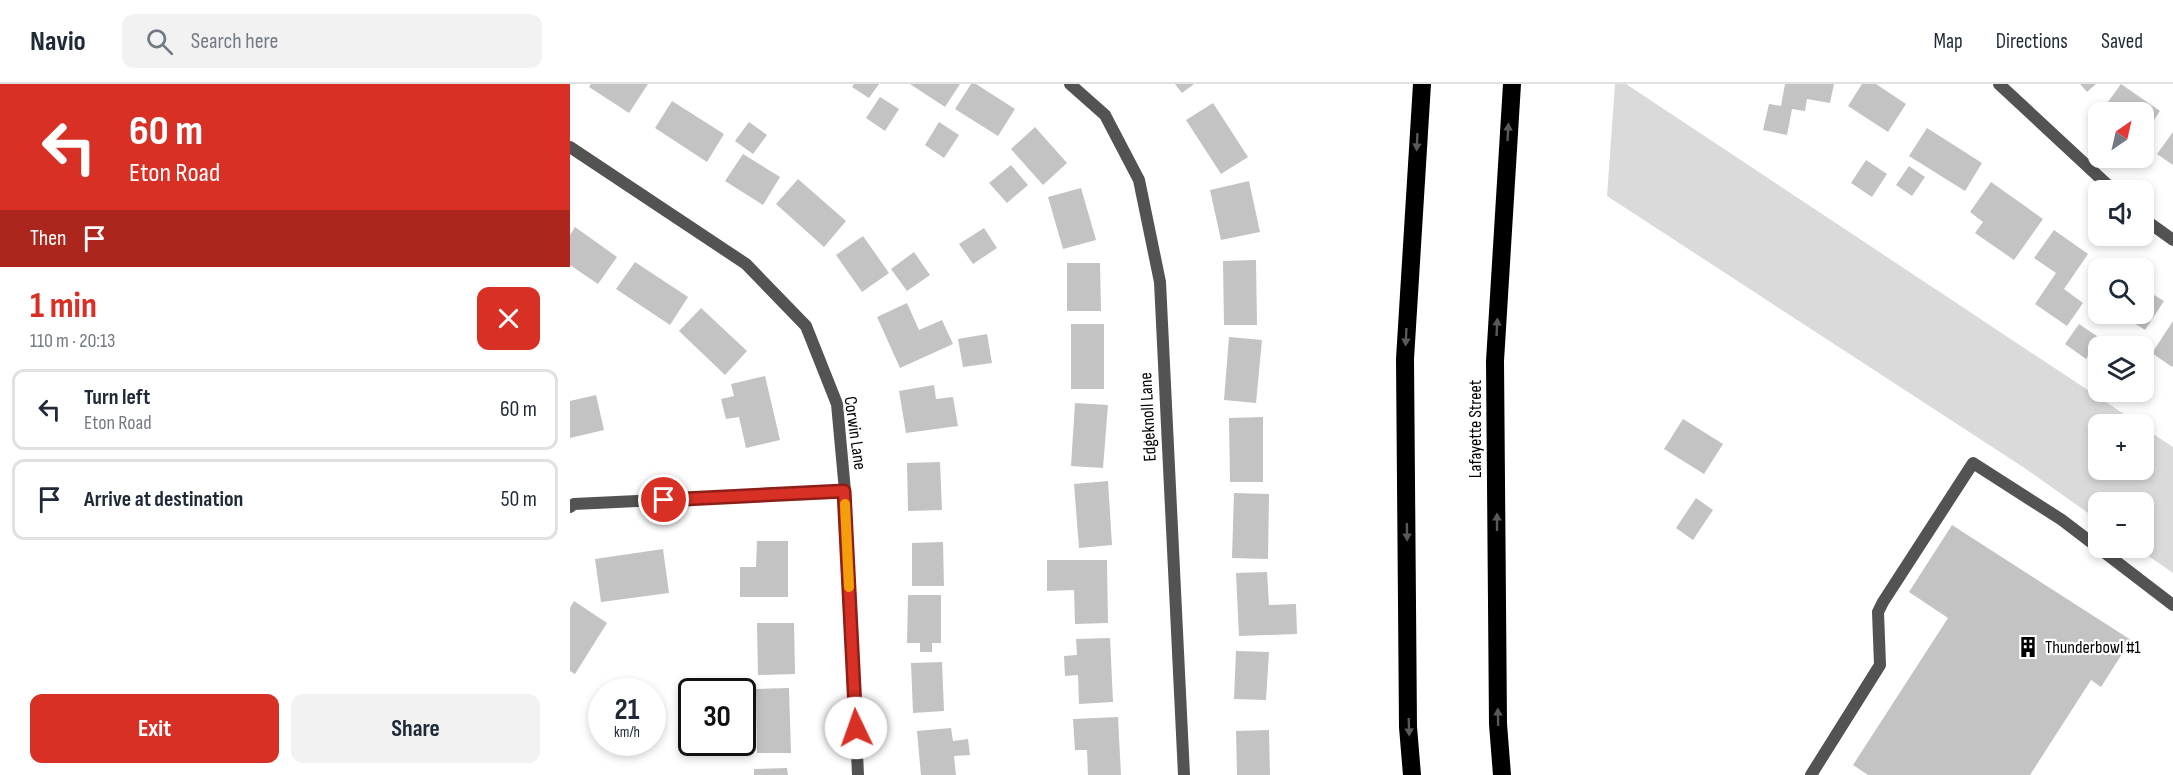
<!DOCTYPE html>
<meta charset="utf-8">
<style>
:root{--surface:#fff;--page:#f2f2f3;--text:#1f2937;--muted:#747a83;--line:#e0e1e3;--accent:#d93025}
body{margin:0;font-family:"Sofia Sans Condensed",sans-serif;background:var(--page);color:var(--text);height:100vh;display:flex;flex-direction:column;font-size:22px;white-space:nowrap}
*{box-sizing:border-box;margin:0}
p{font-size:20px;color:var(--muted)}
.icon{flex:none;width:33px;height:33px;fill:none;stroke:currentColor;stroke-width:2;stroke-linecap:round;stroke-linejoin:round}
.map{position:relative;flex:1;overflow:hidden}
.drawer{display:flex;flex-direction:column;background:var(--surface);width:570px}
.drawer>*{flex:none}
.banner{background:#d93025;color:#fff;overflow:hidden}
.needle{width:39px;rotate:34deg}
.controls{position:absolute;left:1518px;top:18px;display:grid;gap:12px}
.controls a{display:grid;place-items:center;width:66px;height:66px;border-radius:12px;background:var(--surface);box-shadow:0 3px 9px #0003;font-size:30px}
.speed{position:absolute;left:18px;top:594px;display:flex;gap:12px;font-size:30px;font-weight:700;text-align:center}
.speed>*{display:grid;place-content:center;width:78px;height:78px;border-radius:50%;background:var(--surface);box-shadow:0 3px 9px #0003;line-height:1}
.speed small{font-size:15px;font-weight:400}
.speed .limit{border:3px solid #111;border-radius:9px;background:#fff;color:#111}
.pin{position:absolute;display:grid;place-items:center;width:51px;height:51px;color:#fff;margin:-26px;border:3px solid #fff;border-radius:50%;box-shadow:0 2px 6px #0007}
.me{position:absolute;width:66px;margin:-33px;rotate:357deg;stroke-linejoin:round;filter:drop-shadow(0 0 4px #0008)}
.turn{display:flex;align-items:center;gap:21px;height:126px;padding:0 30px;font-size:27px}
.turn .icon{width:78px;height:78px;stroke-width:2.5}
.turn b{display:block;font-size:42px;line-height:51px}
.then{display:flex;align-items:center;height:57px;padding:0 30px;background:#0003;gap:12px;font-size:22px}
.round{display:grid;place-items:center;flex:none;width:63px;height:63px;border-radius:12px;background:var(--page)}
.overview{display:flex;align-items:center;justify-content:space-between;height:102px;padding:0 30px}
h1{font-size:36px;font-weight:700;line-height:45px;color:var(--accent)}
.button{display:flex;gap:12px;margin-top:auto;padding:12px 30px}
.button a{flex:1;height:69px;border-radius:12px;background:var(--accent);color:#fff;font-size:24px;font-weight:700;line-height:69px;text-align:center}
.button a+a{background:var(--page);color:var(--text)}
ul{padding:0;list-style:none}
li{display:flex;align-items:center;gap:18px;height:81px;margin:0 12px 9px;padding:0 18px;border:3px solid var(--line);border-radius:12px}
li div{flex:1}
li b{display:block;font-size:22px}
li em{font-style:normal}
header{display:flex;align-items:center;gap:36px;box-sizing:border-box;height:84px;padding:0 30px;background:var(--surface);border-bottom:2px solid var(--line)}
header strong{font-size:28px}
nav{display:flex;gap:33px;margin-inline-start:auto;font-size:21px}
.search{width:420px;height:54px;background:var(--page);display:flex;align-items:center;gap:15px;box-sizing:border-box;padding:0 21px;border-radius:12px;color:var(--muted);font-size:22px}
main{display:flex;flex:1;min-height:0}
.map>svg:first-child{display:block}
</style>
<header>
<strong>Navio</strong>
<div class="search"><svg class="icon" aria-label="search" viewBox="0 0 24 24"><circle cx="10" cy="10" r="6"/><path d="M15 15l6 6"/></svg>Search here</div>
<nav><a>Map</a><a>Directions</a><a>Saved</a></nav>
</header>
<main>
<section class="drawer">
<div class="banner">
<div class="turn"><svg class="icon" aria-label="left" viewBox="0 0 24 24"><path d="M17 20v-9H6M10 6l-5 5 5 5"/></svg><div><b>60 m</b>Eton Road</div></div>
<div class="then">Then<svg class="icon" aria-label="arrive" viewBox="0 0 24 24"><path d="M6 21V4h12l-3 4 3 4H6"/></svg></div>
</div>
<div class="overview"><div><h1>1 min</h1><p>110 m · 20:13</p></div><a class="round" style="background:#d93025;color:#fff"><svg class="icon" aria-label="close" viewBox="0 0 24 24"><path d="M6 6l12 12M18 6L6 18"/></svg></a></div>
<ul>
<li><svg class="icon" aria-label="left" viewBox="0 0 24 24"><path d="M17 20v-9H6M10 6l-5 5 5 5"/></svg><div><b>Turn left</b><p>Eton Road</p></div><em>60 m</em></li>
<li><svg class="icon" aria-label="arrive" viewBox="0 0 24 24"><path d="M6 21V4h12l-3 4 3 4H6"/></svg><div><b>Arrive at destination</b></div><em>50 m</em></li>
</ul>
<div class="button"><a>Exit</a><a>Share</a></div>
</section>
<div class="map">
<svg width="1603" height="691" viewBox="0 0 1603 691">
<rect width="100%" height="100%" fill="#fff"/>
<path fill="#dadada" d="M 1045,0 L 1056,0 L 1569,340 L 1528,340 L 1528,386 L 1574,386 L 1574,344 L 1603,363 L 1603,489 L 1567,464 L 1574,464 L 1574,418 L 1528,418 L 1528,436 L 1453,383 L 1037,112 Z"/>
<g fill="#c3c3c3">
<path d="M 21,0 L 78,0 L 59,29 L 19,3 Z"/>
<path d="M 284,0 L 309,0 L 299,14 L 282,3 Z"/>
<path d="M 340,0 L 390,0 L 375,23 Z"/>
<path d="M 401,0 L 406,0 L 445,25 L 428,52 L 385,25 Z"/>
<path d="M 605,0 L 624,0 L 612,9 Z"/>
<path d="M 1215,0 L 1264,0 L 1260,19 L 1237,15 L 1235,27 L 1222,25 L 1217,51 L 1193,46 L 1199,20 L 1211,22 Z"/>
<path d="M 1292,0 L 1306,0 L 1336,20 L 1318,48 L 1278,22 Z"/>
<path d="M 1510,0 L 1526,0 L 1517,8 Z"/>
<path d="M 1551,0 L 1590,27 L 1574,51 L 1574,28 L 1532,26 Z"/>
<path d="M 310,13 L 329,25 L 315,47 L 296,34 Z"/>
<path d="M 102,17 L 154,50 L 137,78 L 85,44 Z"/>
<path d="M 643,19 L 678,73 L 651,90 L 616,36 Z"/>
<path d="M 179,38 L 197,51 L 183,70 L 165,57 Z"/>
<path d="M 369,38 L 389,51 L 374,74 L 355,61 Z"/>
<path d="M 465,43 L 497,79 L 473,101 L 441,65 Z"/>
<path d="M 1357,44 L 1412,79 L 1395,107 L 1339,72 Z"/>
<path d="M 1603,48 L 1603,81 L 1587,70 Z"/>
<path d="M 173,70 L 210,93 L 193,121 L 155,97 Z"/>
<path d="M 1296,76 L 1317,90 L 1302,113 L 1281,99 Z"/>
<path d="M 441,81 L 458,101 L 437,119 L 419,99 Z"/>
<path d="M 1339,82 L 1355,93 L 1342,112 L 1326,101 Z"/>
<path d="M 228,95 L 276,137 L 254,163 L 206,120 Z"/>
<path d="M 679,97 L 690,148 L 651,156 L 640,106 Z"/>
<path d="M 1421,98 L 1473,135 L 1444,176 L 1405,149 L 1413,138 L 1400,128 Z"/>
<path d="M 511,104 L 526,156 L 493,165 L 478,113 Z"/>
<path d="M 5,143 L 47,173 L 28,200 L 0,181 L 0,151 Z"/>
<path d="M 414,144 L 427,164 L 403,180 L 389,160 Z"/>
<path d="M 1484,146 L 1518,170 L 1494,205 L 1513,219 L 1497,242 L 1465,220 L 1486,189 L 1464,174 Z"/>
<path d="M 293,152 L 319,189 L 292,208 L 266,171 Z"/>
<path d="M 344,168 L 360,191 L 337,207 L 321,185 Z"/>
<path d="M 686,176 L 687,241 L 654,241 L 653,177 Z"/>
<path d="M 65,178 L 118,213 L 100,241 L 46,205 Z"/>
<path d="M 497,179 L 530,179 L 531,227 L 497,227 Z"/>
<path d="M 1574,205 L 1594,217 L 1575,246 L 1550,230 L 1574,230 Z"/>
<path d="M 337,219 L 349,246 L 372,236 L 383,260 L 330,284 L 307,233 Z"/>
<path d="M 131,224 L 177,267 L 155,291 L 109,247 Z"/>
<path d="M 1603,237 L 1603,281 L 1602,283 L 1582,269 Z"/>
<rect x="501" y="240" width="33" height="65"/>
<path d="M 1509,240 L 1530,254 L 1516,275 L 1495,260 Z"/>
<path d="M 417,250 L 422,279 L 393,283 L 388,255 Z"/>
<path d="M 659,253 L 692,256 L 686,319 L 654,316 Z"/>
<path d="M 195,292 L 210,356 L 176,364 L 169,333 L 156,335 L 151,315 L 164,312 L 161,300 Z"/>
<path d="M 1574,294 L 1581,298 L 1569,317 L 1553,308 L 1574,308 Z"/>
<path d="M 364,301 L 366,315 L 383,313 L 388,342 L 336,349 L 329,307 Z"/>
<path d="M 26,311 L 34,346 L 0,354 L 0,317 Z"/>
<path d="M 505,319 L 538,321 L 533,384 L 501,382 Z"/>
<path d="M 693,333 L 693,398 L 660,398 L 659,334 Z"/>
<path d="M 1113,335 L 1153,360 L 1134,390 L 1094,365 Z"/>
<path d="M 370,378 L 372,426 L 338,427 L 337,379 Z"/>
<path d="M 538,397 L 542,461 L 509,464 L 504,400 Z"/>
<path d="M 664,409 L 699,410 L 698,475 L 662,474 Z"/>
<path d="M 1126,414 L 1143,426 L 1123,456 L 1106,444 Z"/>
<path d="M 1382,441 L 1561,556 L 1531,603 L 1521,596 L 1460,691 L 1298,691 L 1283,681 L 1378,534 L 1339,508 Z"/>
<path d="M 187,457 L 218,457 L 218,513 L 170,513 L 170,483 L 186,483 Z"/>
<path d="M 373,458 L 374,502 L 342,502 L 342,459 Z"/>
<path d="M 93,465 L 99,509 L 31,518 L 25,475 Z"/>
<path d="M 477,476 L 537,476 L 538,539 L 505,540 L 504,506 L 477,507 Z"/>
<path d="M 697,488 L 699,521 L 726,520 L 727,550 L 669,552 L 666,489 Z"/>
<path d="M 338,511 L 371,511 L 371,559 L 362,559 L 362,568 L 350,568 L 350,559 L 337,559 Z"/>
<path d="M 4,517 L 37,539 L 5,590 L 0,587 L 0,524 Z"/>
<path d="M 187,539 L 224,539 L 225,590 L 188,591 Z"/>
<path d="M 540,554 L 543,618 L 509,620 L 508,591 L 495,592 L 494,572 L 507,571 L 506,555 Z"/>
<path d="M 666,567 L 699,568 L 696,616 L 664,615 Z"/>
<path d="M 372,578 L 374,627 L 343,629 L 341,579 Z"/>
<path d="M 219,604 L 221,669 L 187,669 L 186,605 Z"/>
<path d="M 548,633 L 551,691 L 518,691 L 517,666 L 505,666 L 503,635 Z"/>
<path d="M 381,644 L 383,657 L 398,655 L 400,671 L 384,672 L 386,691 L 351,691 L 347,647 Z"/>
<path d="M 699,646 L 700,691 L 667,691 L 666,647 Z"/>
<path d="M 217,684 L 218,691 L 184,691 L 184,685 Z"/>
</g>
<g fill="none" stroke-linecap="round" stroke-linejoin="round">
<path stroke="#535353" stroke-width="12" d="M 1241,691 L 1310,581 L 1308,528 L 1313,518 L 1403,379 L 1492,436 L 1603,521"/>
<g stroke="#535353" stroke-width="12">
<path d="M 500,0 L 535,31 L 569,96 L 590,198 L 614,691"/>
<path d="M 1429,0 L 1543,106"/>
<path d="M 0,63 L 176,180 L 236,242 L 267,320 L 275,407 L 288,691"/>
<path d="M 1574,135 L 1603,156"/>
<path d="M 0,423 L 4,420 L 275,407"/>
</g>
<g stroke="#000" stroke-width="18">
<path d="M 842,691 L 838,643 L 835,275 L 852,0"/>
<path d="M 932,691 L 928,640 L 925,277 L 942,0"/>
</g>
</g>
<defs><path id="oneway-solid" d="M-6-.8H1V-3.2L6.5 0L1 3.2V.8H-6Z" transform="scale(1.5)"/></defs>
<g fill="#595959">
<use href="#oneway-solid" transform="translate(938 48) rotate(-87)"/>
<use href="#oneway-solid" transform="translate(847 58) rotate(93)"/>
<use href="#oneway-solid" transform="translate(927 243) rotate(-87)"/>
<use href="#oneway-solid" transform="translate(836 253) rotate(93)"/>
<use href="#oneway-solid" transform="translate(927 438) rotate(-90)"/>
<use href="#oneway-solid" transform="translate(837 448) rotate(89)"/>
<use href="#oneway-solid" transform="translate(928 633) rotate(-91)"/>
<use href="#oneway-solid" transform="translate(839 643) rotate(88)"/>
</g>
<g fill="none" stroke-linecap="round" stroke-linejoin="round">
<defs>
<path id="route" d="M 94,416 L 274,407 L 286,644"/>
</defs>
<use href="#route" stroke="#8d1f18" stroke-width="15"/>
<use href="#route" stroke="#d93025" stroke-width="10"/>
<path stroke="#f59e0b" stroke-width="10" d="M 275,420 L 279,503"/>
</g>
<defs>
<symbol id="building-bare" viewBox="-9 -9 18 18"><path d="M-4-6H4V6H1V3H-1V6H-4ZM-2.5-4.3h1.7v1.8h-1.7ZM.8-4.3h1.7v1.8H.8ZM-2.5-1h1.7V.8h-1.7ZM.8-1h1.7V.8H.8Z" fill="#000" stroke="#fff" stroke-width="2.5" paint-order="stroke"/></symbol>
</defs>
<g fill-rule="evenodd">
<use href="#building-bare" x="1443" y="548" width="30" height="30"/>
</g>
<g text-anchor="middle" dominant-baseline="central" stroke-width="4.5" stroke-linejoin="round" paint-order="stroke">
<g font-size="18" fill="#000" stroke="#fff">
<text transform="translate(578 333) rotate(-93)">Edgeknoll Lane</text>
<text transform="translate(905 345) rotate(-90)">Lafayette Street</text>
<text transform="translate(285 349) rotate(82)">Corwin Lane</text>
</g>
<g font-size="18" fill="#000" stroke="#fff" text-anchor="start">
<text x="1475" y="563">Thunderbowl #1</text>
</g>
</g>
</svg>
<div class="controls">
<a><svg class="needle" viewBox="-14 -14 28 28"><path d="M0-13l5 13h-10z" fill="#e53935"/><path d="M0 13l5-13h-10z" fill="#747a83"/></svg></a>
<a><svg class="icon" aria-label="sound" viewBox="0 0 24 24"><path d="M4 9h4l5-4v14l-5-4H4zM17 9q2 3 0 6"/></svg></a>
<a><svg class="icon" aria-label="search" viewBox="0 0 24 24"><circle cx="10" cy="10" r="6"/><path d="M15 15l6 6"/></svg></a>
<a><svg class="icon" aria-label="layers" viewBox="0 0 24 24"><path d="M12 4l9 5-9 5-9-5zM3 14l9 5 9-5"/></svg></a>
<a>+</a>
<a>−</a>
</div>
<div class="speed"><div>21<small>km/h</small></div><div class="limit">30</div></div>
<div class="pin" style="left:94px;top:416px;background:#d93025"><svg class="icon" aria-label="arrive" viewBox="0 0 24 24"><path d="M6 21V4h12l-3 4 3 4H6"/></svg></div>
<svg class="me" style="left:286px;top:644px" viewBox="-20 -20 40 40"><circle r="19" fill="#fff"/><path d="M0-13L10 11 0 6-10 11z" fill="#d93025"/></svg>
</div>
</main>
